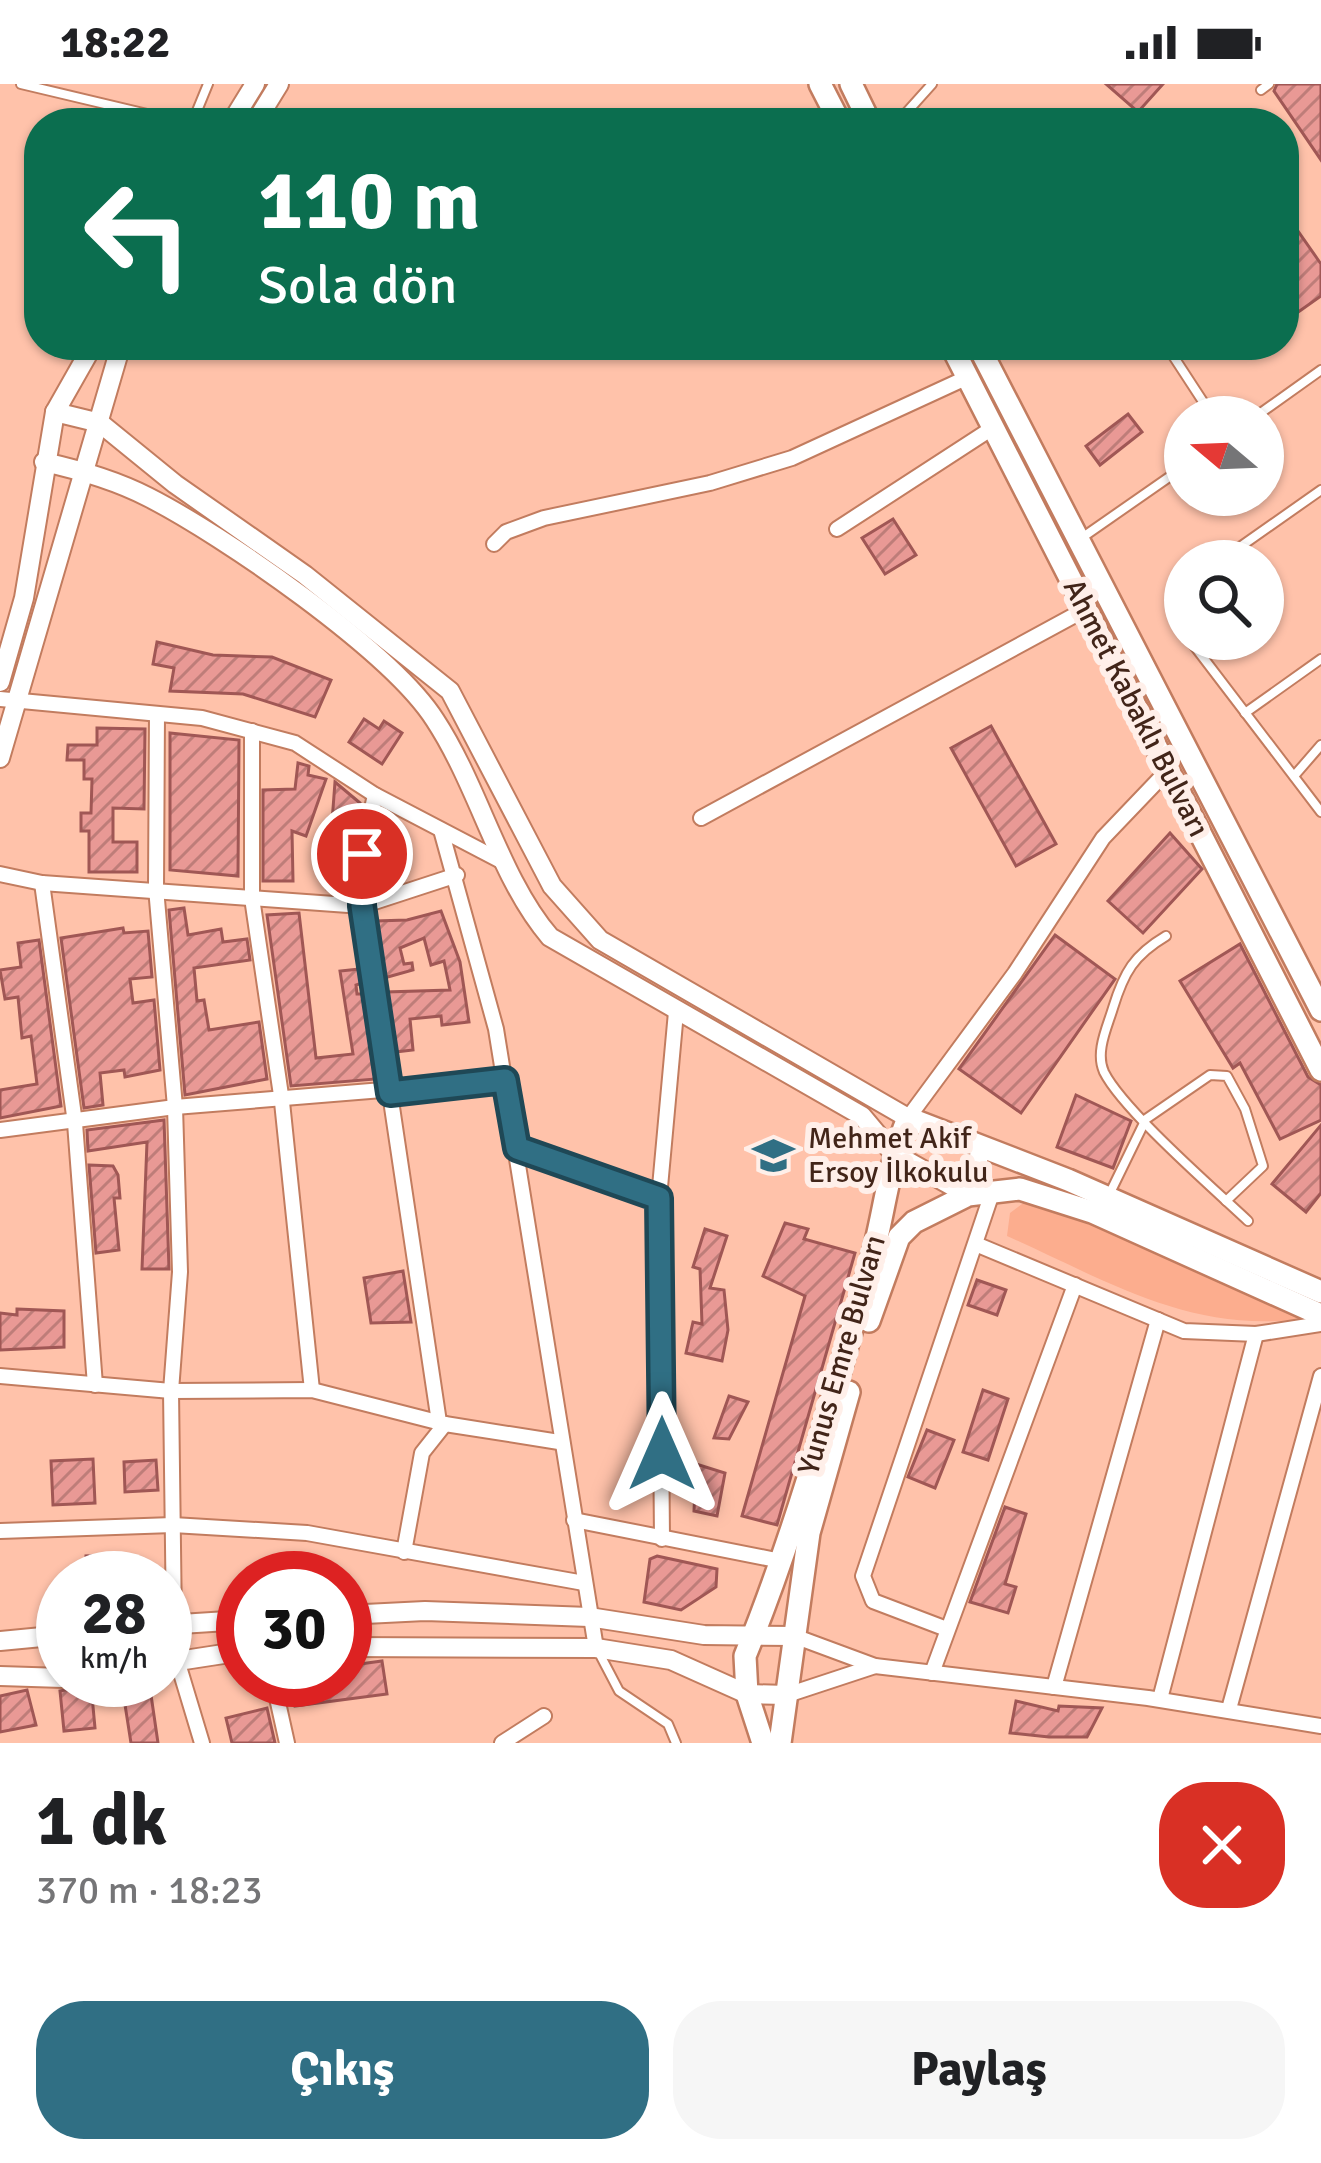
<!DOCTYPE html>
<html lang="tr">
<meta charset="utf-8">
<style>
:root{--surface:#fff;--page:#f6f6f6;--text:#202124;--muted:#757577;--accent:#306f84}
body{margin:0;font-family:Signika,sans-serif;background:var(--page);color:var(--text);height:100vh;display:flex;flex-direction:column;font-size:45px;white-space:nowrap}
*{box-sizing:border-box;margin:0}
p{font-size:39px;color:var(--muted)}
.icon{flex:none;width:66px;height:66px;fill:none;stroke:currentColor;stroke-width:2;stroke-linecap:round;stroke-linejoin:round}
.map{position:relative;height:1659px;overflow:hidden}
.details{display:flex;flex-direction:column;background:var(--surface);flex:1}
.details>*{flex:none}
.hud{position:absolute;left:24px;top:24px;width:1275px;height:252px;border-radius:48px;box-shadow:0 3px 9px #0004;background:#0b6e4f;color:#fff;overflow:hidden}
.needle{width:78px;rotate:289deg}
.controls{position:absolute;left:1164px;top:312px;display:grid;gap:24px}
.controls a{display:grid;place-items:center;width:120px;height:120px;border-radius:50%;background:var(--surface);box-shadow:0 3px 9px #0004;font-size:60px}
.speed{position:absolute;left:36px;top:1467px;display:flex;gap:24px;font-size:60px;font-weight:700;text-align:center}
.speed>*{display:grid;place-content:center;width:156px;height:156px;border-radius:50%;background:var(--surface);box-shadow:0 3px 9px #0004;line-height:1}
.speed small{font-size:30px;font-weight:400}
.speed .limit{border:18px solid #d22;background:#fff;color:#111}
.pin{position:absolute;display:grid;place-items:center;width:102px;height:102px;color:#fff;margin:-51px;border:6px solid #fff;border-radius:50%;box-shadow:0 3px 12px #0007}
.me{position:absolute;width:132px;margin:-66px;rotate:0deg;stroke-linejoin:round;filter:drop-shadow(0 0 9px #0008)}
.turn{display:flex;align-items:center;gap:42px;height:252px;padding:0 36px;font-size:54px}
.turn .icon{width:156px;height:156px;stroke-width:2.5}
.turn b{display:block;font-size:84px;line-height:102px}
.round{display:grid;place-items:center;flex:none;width:126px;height:126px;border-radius:48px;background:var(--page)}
.headline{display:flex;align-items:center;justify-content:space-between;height:204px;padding:0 36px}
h1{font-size:72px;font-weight:700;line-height:90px}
.action{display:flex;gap:24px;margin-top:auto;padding:24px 36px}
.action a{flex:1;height:138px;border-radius:48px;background:var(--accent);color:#fff;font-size:48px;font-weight:700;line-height:138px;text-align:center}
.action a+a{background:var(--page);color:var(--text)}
.status{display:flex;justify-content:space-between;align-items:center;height:84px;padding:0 60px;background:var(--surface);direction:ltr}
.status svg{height:33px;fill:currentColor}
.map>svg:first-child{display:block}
</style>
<div class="status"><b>18:22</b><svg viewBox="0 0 49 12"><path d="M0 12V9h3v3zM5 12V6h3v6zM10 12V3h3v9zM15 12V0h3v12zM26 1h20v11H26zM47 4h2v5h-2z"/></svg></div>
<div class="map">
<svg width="1321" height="1659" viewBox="0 0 1321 1659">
<defs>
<pattern id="building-hatch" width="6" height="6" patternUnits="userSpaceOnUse" patternTransform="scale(3)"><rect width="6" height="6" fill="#e99995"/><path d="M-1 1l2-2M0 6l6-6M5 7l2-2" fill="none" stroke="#be7d79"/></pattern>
</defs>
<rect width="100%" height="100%" fill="#ffc2aa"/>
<path fill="#fcad8e" d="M 1030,1114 L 1044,1116 L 1309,1234 C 1192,1251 1110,1198 1007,1152 L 1010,1129 Z"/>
<g fill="url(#building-hatch)" stroke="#a05755" stroke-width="3">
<path d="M 1106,0 L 1163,0 L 1138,28 Z"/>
<path d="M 1277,0 L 1321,0 L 1321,76 L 1274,7 Z"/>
<path d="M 1284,127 L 1321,180 L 1321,212 L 1284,238 Z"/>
<path d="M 1128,330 L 1142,348 L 1100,381 L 1086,362 Z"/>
<path d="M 893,435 L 916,471 L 885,490 L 862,454 Z"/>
<path d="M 157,558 L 213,571 L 272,573 L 331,596 L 315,633 L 243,610 L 170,607 L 174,584 L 153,580 Z"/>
<path d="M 364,635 L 379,645 L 384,637 L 402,649 L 382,680 L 349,658 Z"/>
<path d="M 991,642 L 1056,760 L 1016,782 L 951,664 Z"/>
<path d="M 97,644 L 145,645 L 144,725 L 113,724 L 113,758 L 137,758 L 137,788 L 89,788 L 89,747 L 81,747 L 81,729 L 91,729 L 92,695 L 84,695 L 84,676 L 67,676 L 68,661 L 97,661 Z"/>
<path d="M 170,649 L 239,656 L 238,792 L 170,786 Z"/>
<path d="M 298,679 L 309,682 L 308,691 L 326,695 L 306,752 L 292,747 L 293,797 L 263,797 L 263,706 L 295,705 Z"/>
<path d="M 335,698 L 360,719 L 351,807 L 327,805 Z"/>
<path d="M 378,748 L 407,751 L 404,793 L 373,791 Z"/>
<path d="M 1170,749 L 1202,785 L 1143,849 L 1108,817 Z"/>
<path d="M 184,824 L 188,851 L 221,845 L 223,858 L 247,855 L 250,876 L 194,884 L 197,917 L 204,916 L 209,946 L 259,938 L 267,995 L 185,1011 L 169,826 Z"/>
<path d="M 441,827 L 460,878 L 469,938 L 442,941 L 441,932 L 410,935 L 413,966 L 395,968 L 386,908 L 450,906 L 444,877 L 431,881 L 424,854 L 400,864 L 404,880 L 412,879 L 413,886 L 384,894 L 376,837 L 407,836 Z"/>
<path d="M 299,829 L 316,974 L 353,970 L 340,887 L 360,885 L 362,899 L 356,901 L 357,910 L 364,910 L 376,995 L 291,1002 L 267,831 Z"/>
<path d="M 123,844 L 124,849 L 148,847 L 152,893 L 130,895 L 133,919 L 154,916 L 160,986 L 125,993 L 124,986 L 100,989 L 103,1021 L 84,1024 L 61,854 Z"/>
<path d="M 1055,851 L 1115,895 L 1021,1029 L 959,985 Z"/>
<path d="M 39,856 L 61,1022 L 0,1034 L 0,1006 L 37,1000 L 31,952 L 22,954 L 18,913 L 5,915 L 0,886 L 21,883 L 18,859 Z"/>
<path d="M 1240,860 L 1308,993 L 1321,1001 L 1321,1036 L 1280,1055 L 1240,979 L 1233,984 L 1180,897 Z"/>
<path d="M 1076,1011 L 1131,1037 L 1113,1084 L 1057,1063 Z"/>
<path d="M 164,1036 L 169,1185 L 142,1185 L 147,1058 L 88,1067 L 87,1046 Z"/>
<path d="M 1321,1041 L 1321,1109 L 1306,1128 L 1272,1100 Z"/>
<path d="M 89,1081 L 113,1082 L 118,1091 L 120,1114 L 114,1114 L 119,1166 L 96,1169 Z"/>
<path d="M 785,1139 L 808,1145 L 804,1155 L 855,1169 L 777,1441 L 742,1432 L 805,1212 L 763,1192 Z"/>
<path d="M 705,1145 L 727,1152 L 710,1204 L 724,1206 L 728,1246 L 722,1277 L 686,1269 L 693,1238 L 702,1240 L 700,1185 L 693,1183 Z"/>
<path d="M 403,1187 L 411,1238 L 371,1239 L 364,1194 Z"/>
<path d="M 977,1196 L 1006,1206 L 997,1231 L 968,1221 Z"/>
<path d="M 17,1225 L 64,1227 L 64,1263 L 0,1266 L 0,1229 L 17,1231 Z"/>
<path d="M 983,1306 L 1008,1315 L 988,1376 L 963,1368 Z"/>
<path d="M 729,1312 L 748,1318 L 729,1355 L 714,1354 Z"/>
<path d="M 927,1346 L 954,1356 L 935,1404 L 908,1393 Z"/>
<path d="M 93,1375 L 95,1419 L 53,1421 L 51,1377 Z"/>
<path d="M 156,1376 L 158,1406 L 125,1408 L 124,1378 Z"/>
<path d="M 696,1380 L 725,1389 L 717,1432 L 694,1427 Z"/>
<path d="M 1005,1423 L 1026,1430 L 1005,1500 L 1016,1503 L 1008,1529 L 970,1518 Z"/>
<path d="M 106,1471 L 139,1476 L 137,1494 L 86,1494 L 86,1472 Z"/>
<path d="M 657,1472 L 717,1485 L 716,1503 L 681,1526 L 644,1518 L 650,1475 Z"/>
<path d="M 382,1577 L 387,1610 L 295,1622 L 291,1596 L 345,1596 L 345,1582 Z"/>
<path d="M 91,1601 L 95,1644 L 64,1647 L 60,1607 Z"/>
<path d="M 150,1604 L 158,1659 L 131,1659 L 123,1608 Z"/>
<path d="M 27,1606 L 36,1641 L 0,1648 L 0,1612 Z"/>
<path d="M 1016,1617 L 1058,1627 L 1059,1622 L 1102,1624 L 1087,1653 L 1049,1653 L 1010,1649 Z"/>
<path d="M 267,1624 L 275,1659 L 232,1659 L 226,1634 Z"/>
</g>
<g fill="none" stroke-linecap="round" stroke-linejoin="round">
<defs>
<g id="service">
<path d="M 21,0 L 185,39"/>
<path d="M 1261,6 L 1269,0"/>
<path d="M 192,39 L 208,0"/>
<path d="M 897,39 L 932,0"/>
<path d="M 1166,261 L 1213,333"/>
<path d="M 1255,333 L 1321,286"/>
<path d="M 1083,453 L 1185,382"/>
<path d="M 1220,477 L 1321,406"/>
<path d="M 1185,502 L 1179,506 L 1174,536 L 1185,550"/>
<path d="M 1189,555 L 1321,728"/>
<path d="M 1245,629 L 1321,575"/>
<path d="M 1294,692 L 1321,661"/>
<path d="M 1166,852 C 1134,871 1124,888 1113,924 C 1107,944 1095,968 1104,988 C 1123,1026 1214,1105 1248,1137"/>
<path d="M 1108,1113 L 1146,1035 L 1210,991 L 1227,992 L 1245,1025 L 1263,1082 L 1226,1117"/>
<path d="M 597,1565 L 619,1607 L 668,1640 L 676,1659"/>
</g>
<g id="minor">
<path d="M 837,445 L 994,343"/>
<path d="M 494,460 L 506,448 L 544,434 L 710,399 L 792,374 L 968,293"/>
<path d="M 0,615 L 202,634 L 295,659 L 375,711 L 505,779"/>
<path d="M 157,630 L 156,804 L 175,1023 L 180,1188 L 171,1307 L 174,1540 L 177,1576 L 202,1659"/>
<path d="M 252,647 L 252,814 L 282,1018 L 312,1306"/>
<path d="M 375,711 L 362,770 L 362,822 L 439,1338"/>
<path d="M 701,734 L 1086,525"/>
<path d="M 441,746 L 496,945 L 596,1564"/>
<path d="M 0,790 L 42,799 L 362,822 L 457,791"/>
<path d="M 42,799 L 75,1039 L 95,1301"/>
<path d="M 908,1034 L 1015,889 L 1103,754 L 1168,686"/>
<path d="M 0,1046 L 175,1023 L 505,996"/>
<path d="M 517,1064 L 659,1114"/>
<path d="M 978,1161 L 1184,1247 L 1256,1250 L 1321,1240"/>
<path d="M 0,1292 L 171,1307 L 312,1306 L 445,1340 L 559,1358"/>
<path d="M 574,1436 L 781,1477"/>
<path d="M 0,1447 L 173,1441 L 307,1449 L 584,1499"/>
<path d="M 662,1455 L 659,1114 L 676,928"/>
<path d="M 404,1468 L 422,1369 L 445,1340"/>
<path d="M 944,1544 L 873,1517 L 863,1492 L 993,1106"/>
<path d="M 794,1552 L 875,1582 L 1148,1614 L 1321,1642"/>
<path d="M 932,1589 L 1075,1201"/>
<path d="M 273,1596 L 287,1659"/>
<path d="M 1054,1603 L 1158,1236"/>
<path d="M 787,1611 L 875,1582"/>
<path d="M 1160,1615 L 1256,1250"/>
<path d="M 1229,1625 L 1321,1292"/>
<path d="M 502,1659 L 544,1632"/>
</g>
<g id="tertiary">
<path d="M 231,39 L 255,0"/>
<path d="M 255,39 L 279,0"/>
<path d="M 55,328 L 100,339 L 175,400 L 305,491 L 450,607 L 552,802 L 600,856 L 908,1034"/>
<path d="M 44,378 C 80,386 115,396 148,413 C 223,451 391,567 435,636 C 479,703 500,795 550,853 L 862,1032 L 893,1069 L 968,1111 L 982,1062"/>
<path d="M 0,598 L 24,514 L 55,328 L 93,261"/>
<path d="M 0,674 L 121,261"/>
<path d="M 345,1531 L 425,1527 L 589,1533 L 704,1551 L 794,1552"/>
<path d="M 165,1541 L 243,1536"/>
<path d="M 0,1557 L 63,1551"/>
<path d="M 345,1563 L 596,1564 L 671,1576 L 747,1610 L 787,1611"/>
<path d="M 165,1579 L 243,1567"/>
<path d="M 0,1592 L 63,1594"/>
</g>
<g id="secondary">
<path d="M 820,0 L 840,39"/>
<path d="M 851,0 L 870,39"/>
<path d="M 951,261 L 1321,986"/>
<path d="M 978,261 L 1321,926"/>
</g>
<g id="primary">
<path d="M 869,1237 L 899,1153 L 914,1138 L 968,1111 L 1020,1105 L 1092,1128 L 1321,1231"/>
<path d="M 763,1659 L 747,1610 L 745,1572 C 796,1447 832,1315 869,1185 C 884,1134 887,1084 908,1034 L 1068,1096 L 1321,1208"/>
<path d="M 780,1659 L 809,1449 L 849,1308"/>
</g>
</defs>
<use href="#service" stroke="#c27c5f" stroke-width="12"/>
<use href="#minor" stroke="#c27c5f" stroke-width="18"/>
<use href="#tertiary" stroke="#c27c5f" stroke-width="22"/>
<use href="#secondary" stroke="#c27c5f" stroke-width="26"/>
<use href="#primary" stroke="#c27c5f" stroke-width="26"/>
<use href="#service" stroke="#fff" stroke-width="8"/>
<use href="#minor" stroke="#fff" stroke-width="14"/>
<use href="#tertiary" stroke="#fff" stroke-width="18"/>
<use href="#secondary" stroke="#fff" stroke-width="21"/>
<use href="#primary" stroke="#fff" stroke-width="21"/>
</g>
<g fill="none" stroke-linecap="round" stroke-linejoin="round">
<defs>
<path id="route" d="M 362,770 L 362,822 L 390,1009 L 505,996 L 517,1064 L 659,1114 L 662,1370"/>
</defs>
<use href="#route" stroke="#1f4856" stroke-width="30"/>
<use href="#route" stroke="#306f84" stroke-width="21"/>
</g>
<defs>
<symbol id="school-bare" viewBox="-9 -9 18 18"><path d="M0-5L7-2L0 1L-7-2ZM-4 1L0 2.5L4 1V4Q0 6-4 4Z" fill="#306f84" stroke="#ffefe9" stroke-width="2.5" paint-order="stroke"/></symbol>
</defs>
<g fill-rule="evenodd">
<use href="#school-bare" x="744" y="1042" width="59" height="59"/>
</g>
<g text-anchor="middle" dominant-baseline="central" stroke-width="12" stroke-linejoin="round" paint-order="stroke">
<g font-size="30" fill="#422519" stroke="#ffefe9">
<text transform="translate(1136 624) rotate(63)">Ahmet Kabaklı Bulvarı</text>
<text transform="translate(842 1271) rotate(-74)">Yunus Emre Bulvarı</text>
</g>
<g font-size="30" fill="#422519" stroke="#ffefe9" text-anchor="start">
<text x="808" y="1054">Mehmet Akif<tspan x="808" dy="34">Ersoy İlkokulu</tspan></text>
</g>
</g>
</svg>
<div class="controls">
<a><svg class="needle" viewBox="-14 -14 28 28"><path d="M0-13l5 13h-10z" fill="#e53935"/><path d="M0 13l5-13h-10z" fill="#757577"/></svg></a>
<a><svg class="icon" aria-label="search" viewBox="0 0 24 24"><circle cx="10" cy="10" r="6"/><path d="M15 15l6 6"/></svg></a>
</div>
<div class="speed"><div>28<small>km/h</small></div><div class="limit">30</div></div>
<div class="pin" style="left:362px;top:770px;background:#d93025"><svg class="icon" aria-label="arrive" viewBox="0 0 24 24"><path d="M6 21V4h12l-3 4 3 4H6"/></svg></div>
<svg class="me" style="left:662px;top:1370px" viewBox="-20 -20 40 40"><path d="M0-17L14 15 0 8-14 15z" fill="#306f84" stroke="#fff" stroke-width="4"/></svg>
<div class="hud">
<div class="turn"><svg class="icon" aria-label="left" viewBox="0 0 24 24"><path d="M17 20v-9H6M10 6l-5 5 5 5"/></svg><div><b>110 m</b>Sola dön</div></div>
</div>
</div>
<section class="details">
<div class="headline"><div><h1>1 dk</h1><p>370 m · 18:23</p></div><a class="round" style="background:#d93025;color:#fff"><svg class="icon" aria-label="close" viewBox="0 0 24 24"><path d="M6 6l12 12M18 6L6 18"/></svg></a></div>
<div class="action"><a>Çıkış</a><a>Paylaş</a></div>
</section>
